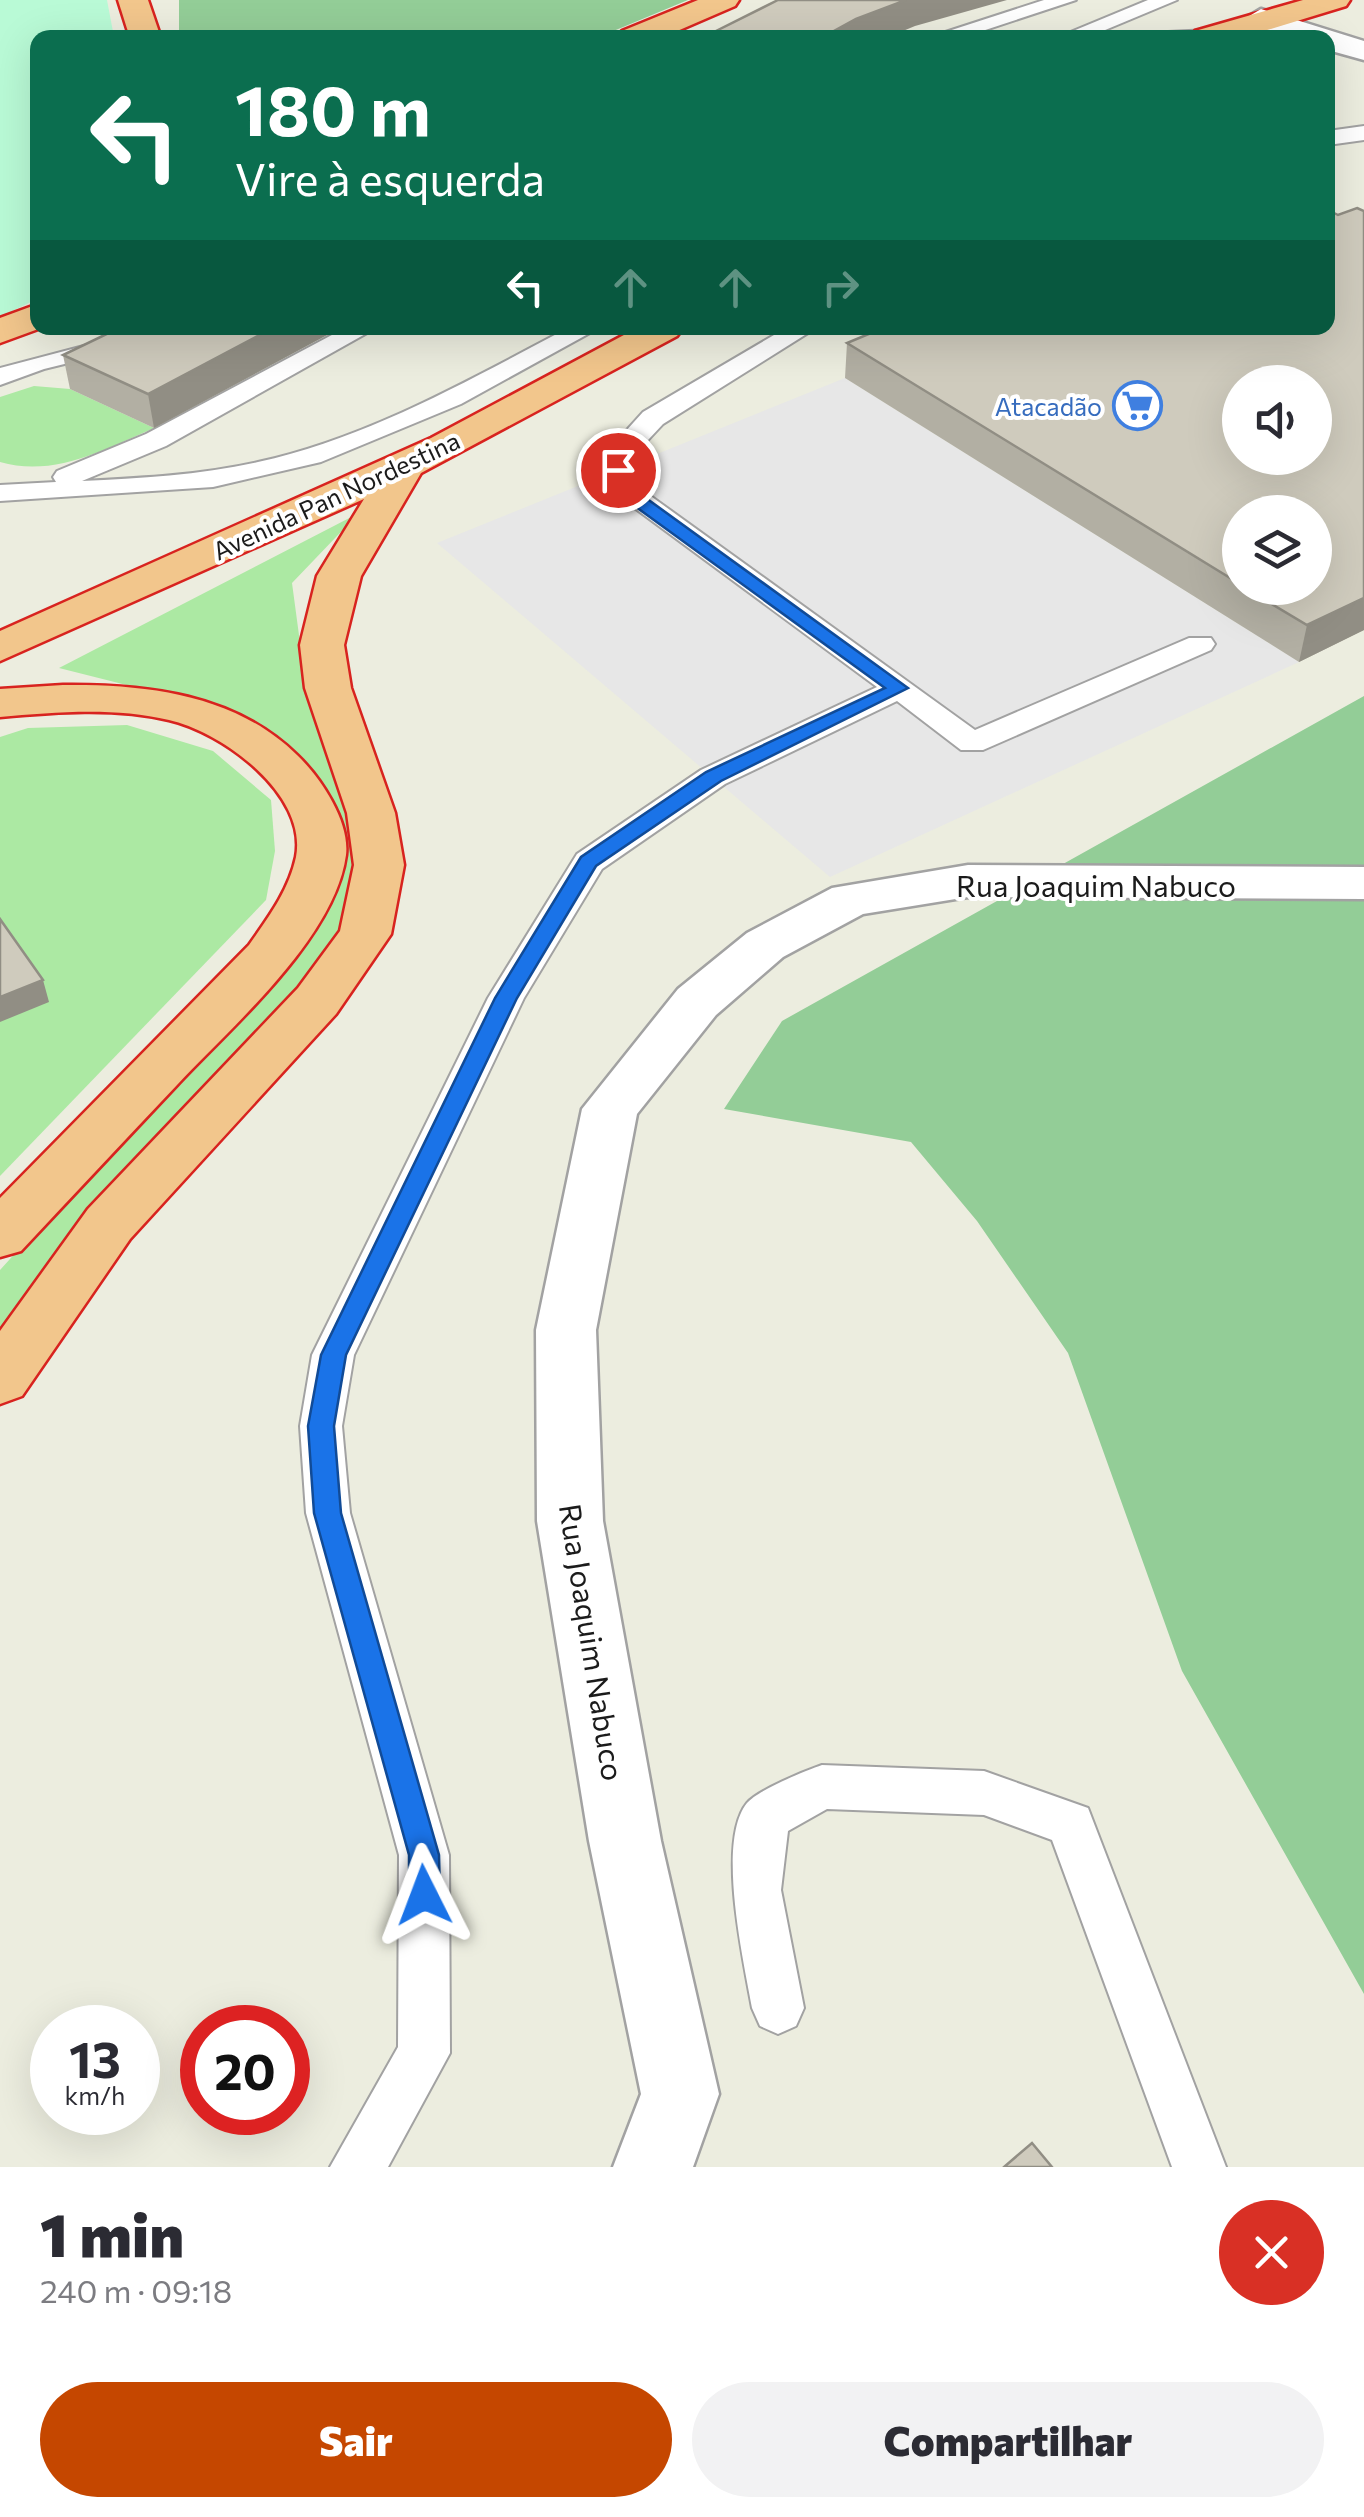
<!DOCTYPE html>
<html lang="pt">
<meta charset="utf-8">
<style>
:root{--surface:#fff;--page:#f2f2f3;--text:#2b2b33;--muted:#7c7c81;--accent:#c54700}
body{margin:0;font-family:Commissioner,sans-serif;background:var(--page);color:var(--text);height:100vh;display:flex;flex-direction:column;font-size:38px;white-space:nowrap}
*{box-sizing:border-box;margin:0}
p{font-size:32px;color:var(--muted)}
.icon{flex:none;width:55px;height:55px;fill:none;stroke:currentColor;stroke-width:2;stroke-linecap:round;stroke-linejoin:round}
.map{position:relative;height:2167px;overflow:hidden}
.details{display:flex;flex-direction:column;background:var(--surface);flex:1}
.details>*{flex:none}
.guide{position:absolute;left:30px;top:30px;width:1305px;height:305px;border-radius:20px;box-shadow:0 10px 40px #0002;background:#0b6e4f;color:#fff;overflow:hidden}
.controls{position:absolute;left:1222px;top:365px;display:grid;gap:20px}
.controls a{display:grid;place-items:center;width:110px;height:110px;border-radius:50%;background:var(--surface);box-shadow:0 10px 40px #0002;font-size:50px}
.speed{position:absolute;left:30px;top:2005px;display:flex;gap:20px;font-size:50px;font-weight:700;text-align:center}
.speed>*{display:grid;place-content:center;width:130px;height:130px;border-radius:50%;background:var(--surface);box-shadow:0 10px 40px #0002;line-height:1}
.speed small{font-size:25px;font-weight:400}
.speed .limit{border:15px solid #d22;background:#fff;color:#111}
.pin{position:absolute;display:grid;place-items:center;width:85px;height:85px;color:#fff;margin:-42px;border:5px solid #fff;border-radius:50%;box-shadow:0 2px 10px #0007}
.me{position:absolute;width:110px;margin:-55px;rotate:357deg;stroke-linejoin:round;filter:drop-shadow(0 0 8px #0008)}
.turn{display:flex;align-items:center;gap:35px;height:210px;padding:0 40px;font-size:45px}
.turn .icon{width:130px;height:130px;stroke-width:2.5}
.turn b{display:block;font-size:70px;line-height:85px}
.lanes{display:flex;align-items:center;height:95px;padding:0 40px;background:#0003;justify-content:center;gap:50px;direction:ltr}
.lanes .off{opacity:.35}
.round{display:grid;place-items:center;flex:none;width:105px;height:105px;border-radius:52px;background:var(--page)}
.summary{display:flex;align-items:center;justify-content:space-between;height:170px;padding:0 40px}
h1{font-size:60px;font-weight:800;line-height:75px}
.action{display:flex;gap:20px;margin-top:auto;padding:20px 40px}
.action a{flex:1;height:115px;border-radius:60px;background:var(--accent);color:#fff;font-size:40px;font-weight:800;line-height:115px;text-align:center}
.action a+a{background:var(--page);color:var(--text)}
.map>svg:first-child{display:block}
</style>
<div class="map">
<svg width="1364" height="2167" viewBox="0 0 1364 2167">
<rect width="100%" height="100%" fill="#eceddf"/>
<g fill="#ace9a3">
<path d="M 34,386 L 70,389 L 154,428 C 106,449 54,478 0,462 L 0,397 Z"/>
<path d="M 359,513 L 292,583 L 303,665 L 358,824 L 344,928 L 0,1352 L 0,1270 L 301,938 L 317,784 L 182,699 L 59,668 Z"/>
<path d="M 127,725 L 213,751 L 271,800 L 275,851 L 266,900 L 0,1176 L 0,737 L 28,728 Z"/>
</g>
<g fill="#93cd97">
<path d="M 179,0 L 688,0 L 599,37 L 179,37 Z"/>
<path d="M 1364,696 L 1364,1994 L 1182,1671 L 1068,1353 L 977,1221 L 911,1142 L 724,1109 L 782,1021 Z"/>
</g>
<path fill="#b9fad6" d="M 0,0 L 107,0 L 114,37 L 38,38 L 37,299 L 0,317 Z"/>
<path fill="#e7e7e7" d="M 845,378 L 1299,662 L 830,877 L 437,543 Z"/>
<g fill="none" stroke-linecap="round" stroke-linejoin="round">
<defs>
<g id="service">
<path d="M 1044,0 L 1076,0 L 961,38 L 927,38 Z"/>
<path d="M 1148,0 L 1177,0 L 1086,38 L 1056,38 Z"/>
<path d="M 1210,30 L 1219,38 L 1158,38 L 1168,32 Z"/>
<path d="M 1364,126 L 1364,140 L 1328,145 L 1328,131 Z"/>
<path d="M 152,328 L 195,328 L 191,333 L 44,369 L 0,385 L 0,368 Z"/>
<path d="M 345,328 L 376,328 L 166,446 L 82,481 C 141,478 200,475 258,462 C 368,438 469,380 568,328 L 599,328 L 461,404 L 321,462 L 213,487 L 0,501 L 0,485 L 56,482 L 53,477 L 57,471 L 146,434 Z"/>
<path d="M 786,328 L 816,328 L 663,424 L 634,455 L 634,484 L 975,730 L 1189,638 L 1211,638 L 1215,644 L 1211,650 L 983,750 L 961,750 L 897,701 L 725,784 L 602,869 L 524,998 L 354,1355 L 342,1426 L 350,1513 L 449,1855 L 450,2053 L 388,2167 L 330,2167 L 398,2047 L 399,1855 L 306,1513 L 300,1426 L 312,1355 L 488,998 L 577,854 L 701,770 L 877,687 L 606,487 L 606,453 L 643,412 Z"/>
<path d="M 822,1765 L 984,1771 L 1088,1808 L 1226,2167 L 1172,2167 L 1052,1840 L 984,1815 L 827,1809 L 788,1831 L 781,1890 L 804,2008 L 796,2026 L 778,2034 L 760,2026 L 752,2008 C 744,1963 716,1841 747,1803 C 758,1790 805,1771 822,1765 Z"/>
</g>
<g id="minor">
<path d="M 1261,9 L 1364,41 L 1364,60 L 1328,50 L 1328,38 C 1302,38 1263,40 1246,18 Z"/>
<path d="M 968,865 L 1364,867 L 1364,899 L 968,897 L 863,914 L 783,957 L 716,1015 L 637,1114 L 596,1330 L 603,1521 L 661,1841 L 719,2094 L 693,2167 L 613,2167 L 641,2094 L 589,1841 L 537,1521 L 536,1330 L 582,1109 L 678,989 L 747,933 L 832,888 Z"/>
</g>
<g id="trunk">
<path d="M 118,0 L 148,0 L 161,38 L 130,38 Z"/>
<path d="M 698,0 L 739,0 L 735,6 L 661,38 L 618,38 L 622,31 Z"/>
<path d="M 1303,0 L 1350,0 L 1346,6 L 1241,38 L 1191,38 L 1195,31 Z"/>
<path d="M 38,304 L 41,328 L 0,343 L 0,318 Z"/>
<path d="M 637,328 L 683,328 L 677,336 L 421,473 L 361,576 L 344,645 L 351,688 L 395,813 L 404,865 L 391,934 L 336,1014 L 130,1239 L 22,1396 L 0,1404 L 0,1331 L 88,1209 L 298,988 L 340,931 L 354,865 L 347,813 L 305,688 L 300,645 L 317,576 L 364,499 L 0,661 L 0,631 L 431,438 Z"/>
<path d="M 63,685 C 146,684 235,694 297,755 C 320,777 350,821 346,855 C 335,938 232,1026 177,1085 C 125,1140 73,1195 21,1251 L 0,1257 L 0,1198 L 249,945 C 268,918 289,890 296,857 C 308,794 222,732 169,720 C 115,707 55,712 0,717 L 0,689 Z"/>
</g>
</defs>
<use href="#service" stroke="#a2a2a2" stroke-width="4"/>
<use href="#minor" stroke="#a2a2a2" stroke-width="5"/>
<use href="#trunk" stroke="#d8231f" stroke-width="5"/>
<use href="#service" fill="#fff" fill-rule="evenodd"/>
<use href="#minor" fill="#fff" fill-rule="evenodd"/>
<use href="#trunk" fill="#f2c68c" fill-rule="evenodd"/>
</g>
<g fill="#b2afa3" fill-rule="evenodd">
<path d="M 1364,211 L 1364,630 L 1299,662 L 845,378 L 847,343 L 1338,215 ZM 1240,512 L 1315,588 L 1240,588 Z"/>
<path d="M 119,328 L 340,328 L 154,428 L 70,389 L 63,355 Z"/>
</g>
<g fill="#918e84">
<path d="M 906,0 L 1007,0 L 915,26 L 886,38 L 821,38 L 856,19 Z"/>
<path d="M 273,328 L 340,328 L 154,428 L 148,394 Z"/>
<path d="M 1364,598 L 1364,630 L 1299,662 L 1307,625 Z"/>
<path d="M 43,980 L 49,1002 L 0,1022 L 0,997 Z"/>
</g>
<g fill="#cfcbbd" stroke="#918e84" stroke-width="2.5" fill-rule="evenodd">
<path d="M 778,0 L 906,0 L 856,19 L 821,38 L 702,38 Z"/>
<path d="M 1357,208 L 1364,211 L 1364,598 L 1307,625 L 1245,588 L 1315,588 L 1315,512 L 1240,512 L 1240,584 L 847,343 L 883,328 L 1328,328 L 1328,210 L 1338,215 ZM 1240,382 L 1315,382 L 1315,458 L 1240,458 Z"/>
<path d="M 119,328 L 273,328 L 148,394 L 63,355 Z"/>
<path d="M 0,919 L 43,980 L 0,997 Z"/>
<path d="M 1032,2143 L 1052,2167 L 1004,2167 Z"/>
</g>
<path fill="#1a73e8" stroke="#114b97" stroke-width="2.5" d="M 618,465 L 626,470 L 628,485 L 908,688 L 721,781 L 596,866 L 517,998 L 346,1355 L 334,1426 L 341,1513 L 439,1855 L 440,1895 L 435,1905 L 424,1909 L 413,1905 L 409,1895 L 409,1855 L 314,1513 L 308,1426 L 321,1355 L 495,998 L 581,857 L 706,772 L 885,688 L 614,491 L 609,470 Z"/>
<defs>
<symbol id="supermarket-ring" viewBox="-11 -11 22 22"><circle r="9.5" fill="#fff" stroke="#3f7fe0" stroke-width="1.5"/><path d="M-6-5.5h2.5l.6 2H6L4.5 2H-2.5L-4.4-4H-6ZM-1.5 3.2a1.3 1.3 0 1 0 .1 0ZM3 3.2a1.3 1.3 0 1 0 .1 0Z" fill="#3f7fe0"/></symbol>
</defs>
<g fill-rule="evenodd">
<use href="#supermarket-ring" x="1110" y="378" width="55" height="55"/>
</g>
<g text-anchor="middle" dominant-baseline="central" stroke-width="8" stroke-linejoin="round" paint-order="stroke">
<g font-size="25" fill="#366cbe" stroke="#fff" text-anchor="end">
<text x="1102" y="406">Atacadão</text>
</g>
<g font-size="25" fill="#1b1b1b" stroke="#fff">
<text transform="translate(336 495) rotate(-25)">Avenida Pan Nordestina</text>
</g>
<g font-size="30" fill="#1b1b1b" stroke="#fff">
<text x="1096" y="884">Rua Joaquim Nabuco</text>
<text transform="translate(593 1642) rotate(81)">Rua Joaquim Nabuco</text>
</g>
</g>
</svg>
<div class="controls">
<a><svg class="icon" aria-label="sound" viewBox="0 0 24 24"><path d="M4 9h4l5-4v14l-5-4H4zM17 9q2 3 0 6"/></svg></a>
<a><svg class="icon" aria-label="layers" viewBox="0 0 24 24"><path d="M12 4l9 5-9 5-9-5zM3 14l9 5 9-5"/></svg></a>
</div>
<div class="speed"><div>13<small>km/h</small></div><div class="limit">20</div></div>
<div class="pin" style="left:618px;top:470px;background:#d93025"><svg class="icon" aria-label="arrive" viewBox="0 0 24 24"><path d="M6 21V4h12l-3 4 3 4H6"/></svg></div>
<svg class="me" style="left:424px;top:1895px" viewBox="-20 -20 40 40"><path d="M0-17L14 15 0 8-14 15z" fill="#1a73e8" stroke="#fff" stroke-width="4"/></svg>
<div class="guide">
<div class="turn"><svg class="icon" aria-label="left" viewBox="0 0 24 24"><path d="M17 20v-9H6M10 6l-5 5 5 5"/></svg><div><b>180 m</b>Vire à esquerda</div></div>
<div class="lanes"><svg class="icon" aria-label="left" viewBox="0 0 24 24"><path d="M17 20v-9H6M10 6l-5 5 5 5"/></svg><svg class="icon off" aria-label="ahead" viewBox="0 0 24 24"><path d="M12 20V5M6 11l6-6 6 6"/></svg><svg class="icon off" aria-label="ahead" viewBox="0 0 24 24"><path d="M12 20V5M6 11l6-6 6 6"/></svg><svg class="icon off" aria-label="right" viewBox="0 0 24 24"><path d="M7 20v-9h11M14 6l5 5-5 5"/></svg></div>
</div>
</div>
<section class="details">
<div class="summary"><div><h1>1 min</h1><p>240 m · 09:18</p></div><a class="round" style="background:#d93025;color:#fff"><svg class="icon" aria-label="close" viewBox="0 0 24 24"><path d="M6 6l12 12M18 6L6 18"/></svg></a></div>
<div class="action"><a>Sair</a><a>Compartilhar</a></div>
</section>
